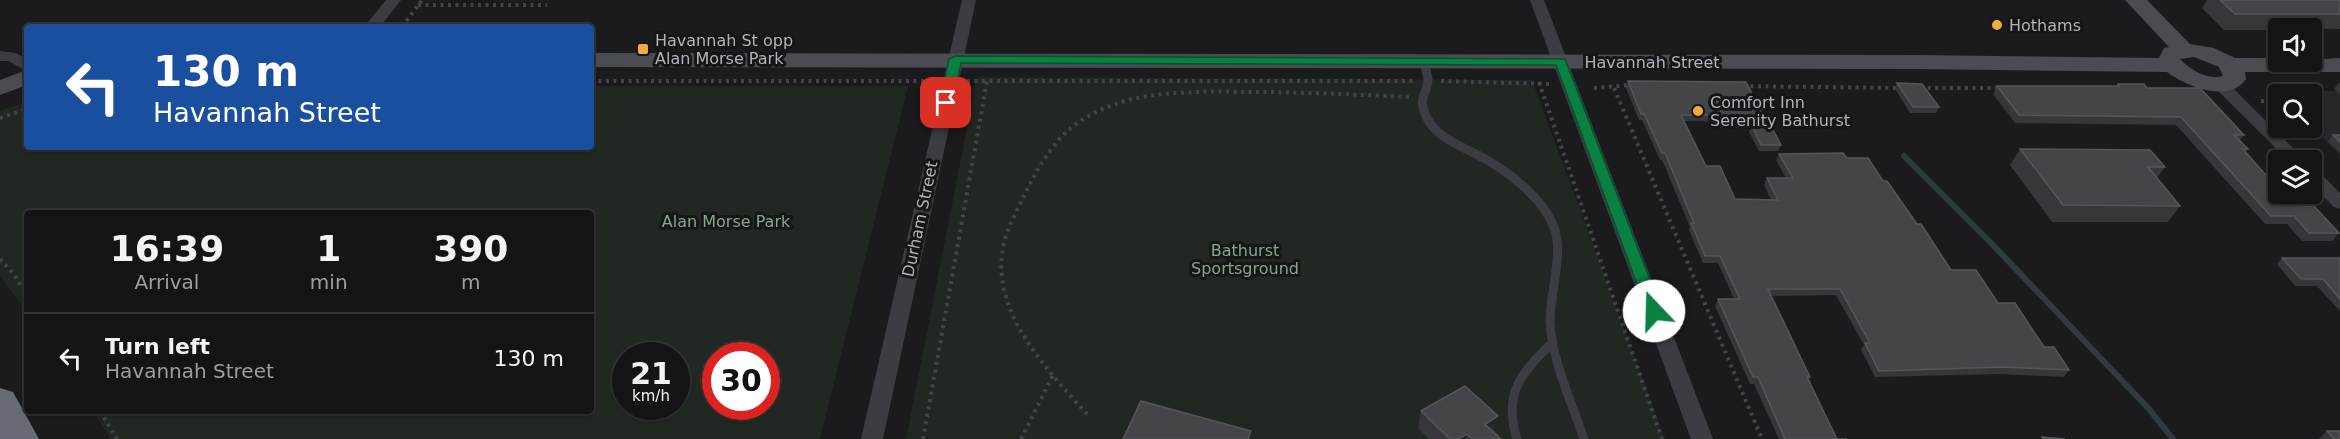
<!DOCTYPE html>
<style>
:root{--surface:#141416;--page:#1d1d1f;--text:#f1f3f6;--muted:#9d9ea1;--line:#333335}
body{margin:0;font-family:"DejaVu Sans",sans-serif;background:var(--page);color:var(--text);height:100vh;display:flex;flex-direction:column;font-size:22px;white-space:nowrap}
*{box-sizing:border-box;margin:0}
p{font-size:20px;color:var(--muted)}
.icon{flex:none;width:33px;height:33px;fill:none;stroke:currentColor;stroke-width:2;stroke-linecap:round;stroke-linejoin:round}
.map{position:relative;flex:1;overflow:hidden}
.drawer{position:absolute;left:24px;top:210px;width:570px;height:204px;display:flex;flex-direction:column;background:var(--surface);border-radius:6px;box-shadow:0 2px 4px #0004,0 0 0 2px var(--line)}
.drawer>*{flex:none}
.top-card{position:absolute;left:24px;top:24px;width:570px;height:126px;border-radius:6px;box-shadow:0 2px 4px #0004,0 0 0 2px var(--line);background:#1a4fa0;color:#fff;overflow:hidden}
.tools{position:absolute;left:2268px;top:18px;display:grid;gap:12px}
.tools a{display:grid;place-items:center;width:54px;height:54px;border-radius:6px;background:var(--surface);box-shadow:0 2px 4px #0004,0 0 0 2px var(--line);font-size:30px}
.speed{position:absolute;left:612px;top:342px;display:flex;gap:12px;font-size:30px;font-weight:700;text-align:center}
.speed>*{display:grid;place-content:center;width:78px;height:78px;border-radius:50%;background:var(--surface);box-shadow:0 2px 4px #0004,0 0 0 2px var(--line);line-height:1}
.speed small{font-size:15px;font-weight:400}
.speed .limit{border:9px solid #d22;background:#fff;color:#111}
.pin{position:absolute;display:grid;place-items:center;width:51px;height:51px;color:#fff;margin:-26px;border-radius:12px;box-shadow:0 3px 9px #0006}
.me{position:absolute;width:66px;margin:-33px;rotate:339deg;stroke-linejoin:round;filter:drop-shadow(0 0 4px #0008)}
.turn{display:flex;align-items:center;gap:21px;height:126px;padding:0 30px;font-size:27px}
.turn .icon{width:78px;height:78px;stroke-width:2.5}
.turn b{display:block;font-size:42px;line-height:51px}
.eta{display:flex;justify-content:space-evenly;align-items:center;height:102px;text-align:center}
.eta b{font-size:36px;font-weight:800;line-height:42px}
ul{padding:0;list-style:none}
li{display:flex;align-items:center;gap:18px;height:90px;padding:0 30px;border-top:2px solid var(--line)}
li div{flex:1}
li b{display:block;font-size:22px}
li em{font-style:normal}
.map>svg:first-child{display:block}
</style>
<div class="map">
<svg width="2340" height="439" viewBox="0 0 2340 439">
<rect width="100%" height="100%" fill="#1b1b1d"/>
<path fill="#27272a" d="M 2274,91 L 2340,91 L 2340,155 L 2312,127 L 2312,94 L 2278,95 Z"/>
<g fill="#202821" fill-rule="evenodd">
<path d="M 977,77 L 1532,80 L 1665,439 L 906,439 Z"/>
<path d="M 591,86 L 908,86 L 820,439 L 111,439 L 93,411 L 591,411 L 591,213 L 27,213 L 27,312 L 0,276 L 0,111 L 27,102 L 27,147 L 591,147 ZM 626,356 L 676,356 L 676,406 L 626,406 ZM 716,356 L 766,356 L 766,406 L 716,406 Z"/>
</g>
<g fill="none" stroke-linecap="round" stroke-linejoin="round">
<path stroke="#303b41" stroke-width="6" d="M 1904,156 L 1993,245 L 2149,409 L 2173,439"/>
<g stroke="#424449" stroke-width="4" stroke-dasharray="3 4.5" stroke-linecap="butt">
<path d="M 418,5 L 547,5"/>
<path d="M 402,27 L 422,0"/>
<path d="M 591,81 L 935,81"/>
<path d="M 967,81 L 1415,81"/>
<path d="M 1441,81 L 1550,84"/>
<path d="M 1539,82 L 1662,439"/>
<path d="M 1743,86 L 1898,88"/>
<path d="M 1594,88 L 1631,85"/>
<path d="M 1614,88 L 1762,439"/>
<path d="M 1920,88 L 2000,88"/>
<path d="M 2261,101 L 2278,101"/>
<path d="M 0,118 L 27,109"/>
<path d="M 0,259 L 13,273 L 27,295"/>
<path d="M 100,411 L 117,439"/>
<path d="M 1087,414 C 1048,371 991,313 1003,249 C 1005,234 1012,220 1019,206 C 1034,175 1050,142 1079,122 C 1130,87 1198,92 1256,92 C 1308,92 1359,95 1411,97"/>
<path d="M 923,439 L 987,81"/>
<path d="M 1021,439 L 1053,375"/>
</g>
<g stroke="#3c3d42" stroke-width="9">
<path d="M 1424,61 C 1425,67 1427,73 1428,79 C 1428,96 1416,94 1427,118 C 1437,138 1459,145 1478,155 C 1506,170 1544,197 1555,230 C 1563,256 1550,294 1550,321 C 1551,358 1572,403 1584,439"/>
<path d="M 1517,439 C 1503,394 1520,374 1552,343"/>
</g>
<g fill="#3c3d42" fill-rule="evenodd">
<path d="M 386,0 L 401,0 L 380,27 L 364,27 Z"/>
<path d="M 962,0 L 976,0 L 883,439 L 861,439 Z"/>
<path d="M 1530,0 L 1544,0 L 1713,439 L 1691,439 Z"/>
<path d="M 0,51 L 16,53 L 27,59 L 27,71 L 8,61 L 0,61 Z"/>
<path d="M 2220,79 L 2226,81 L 2305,160 L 2288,160 L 2214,87 L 2212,84 Z"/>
<path d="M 2312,169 L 2318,171 L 2340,193 L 2340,209 L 2334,207 L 2312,185 Z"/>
</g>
<g fill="#4a4c52" fill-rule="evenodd">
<path d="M 2125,0 L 2147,0 L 2190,44 L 2214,48 L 2235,58 L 2278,58 L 2278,62 L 2340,58 L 2340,72 L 2245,72 L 2246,79 C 2229,104 2185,86 2167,72 L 1917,69 L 591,67 L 591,53 L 1917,55 L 2159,58 L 2164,48 L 2169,47 ZM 2194,57 L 2219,67 L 2223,76 C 2207,80 2192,71 2180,59 Z"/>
<path d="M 27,70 L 27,85 L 0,95 L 0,80 Z"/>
</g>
<path fill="#686b73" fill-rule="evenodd" d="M 0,388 L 13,392 L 39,439 L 0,439 Z"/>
</g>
<g fill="#37373b">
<path d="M 2207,0 L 2340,0 L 2340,29 L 2278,28 L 2278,30 L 2224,30 L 2202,8 Z"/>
<path d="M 1628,81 L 1763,115 L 1761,122 L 1684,121 L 1706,166 L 1735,199 L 1771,200 L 1764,185 L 1767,178 L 1786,178 L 1776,160 L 1779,154 L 1847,158 L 1883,181 L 1951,270 L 1998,303 L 2069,370 L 2064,377 L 1999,374 L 1875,377 L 1861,350 L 1864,345 L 1836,295 L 1771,296 L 1810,377 L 1808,381 L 1837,439 L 1847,439 L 1779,439 L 1754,384 L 1750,384 L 1715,306 L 1718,299 L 1734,299 L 1718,263 L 1703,263 L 1689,230 L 1690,227 L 1662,160 L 1660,160 L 1642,120 L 1639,120 L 1626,88 Z"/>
<path d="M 1897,83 L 1939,107 L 1936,113 L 1910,113 L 1895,89 Z"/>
<path d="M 2339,83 L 2340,83 L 2340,95 L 2334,89 Z"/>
<path d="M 2118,84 L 2147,88 L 2244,135 L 2240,140 L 2248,149 L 2246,152 L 2293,205 L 2339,233 L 2332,241 L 2302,241 L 2287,224 L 2265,224 L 2176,125 L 2015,123 L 1993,94 L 1997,86 L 2116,86 Z"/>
<path d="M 1752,126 L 1781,145 L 1778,151 L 1759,151 L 1749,132 Z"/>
<path d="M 2333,135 L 2340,135 L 2340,153 L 2328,141 Z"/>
<path d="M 2020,149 L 2165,167 L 2157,178 L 2180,206 L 2168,222 L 2052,222 L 2010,165 Z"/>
<path d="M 2282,258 L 2340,258 L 2340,311 L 2317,286 L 2295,286 L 2277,264 Z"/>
<path d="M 1421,411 L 1501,439 L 1429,439 L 1418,428 Z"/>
<path d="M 2327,431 L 2340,439 L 2319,439 Z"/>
</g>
<g fill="#262629">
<path d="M 1498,416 L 1494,432 L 1485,424 Z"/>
<path d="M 1467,434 L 1466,439 L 1458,439 Z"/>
</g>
<g fill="#444549" stroke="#54565b" stroke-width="1.5">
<path d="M 2220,0 L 2340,0 L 2340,14 L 2235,14 Z"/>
<path d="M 1628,81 L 1746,82 L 1763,115 L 1681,115 L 1706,166 L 1720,166 L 1735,199 L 1778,200 L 1767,178 L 1793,178 L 1779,154 L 1843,153 L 1847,158 L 1868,158 L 1883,181 L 1887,181 L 1917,224 L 1921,224 L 1951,270 L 1976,270 L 1998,303 L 2015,303 L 2044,347 L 2054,347 L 2069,370 L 2003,367 L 1879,371 L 1865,343 L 1870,343 L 1840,289 L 1768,289 L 1810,377 L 1807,377 L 1837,439 L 1847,439 L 1785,439 L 1758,377 L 1753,377 L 1718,299 L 1740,299 L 1720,256 L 1705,256 L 1691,223 L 1694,223 L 1665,153 L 1662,153 L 1644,114 L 1641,114 Z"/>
<path d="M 1897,83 L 1922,84 L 1939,107 L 1913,107 Z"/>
<path d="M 2118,84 L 2144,84 L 2147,88 L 2200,88 L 2244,135 L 2234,135 L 2248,149 L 2243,149 L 2278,189 L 2278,194 L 2282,194 L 2293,205 L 2314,206 L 2339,233 L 2309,233 L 2294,216 L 2271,216 L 2181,117 L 2019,115 L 1997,86 L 2119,86 Z"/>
<path d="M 1752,126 L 1771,126 L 1781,145 L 1761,145 Z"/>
<path d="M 2333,135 L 2340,135 L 2340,142 Z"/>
<path d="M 2020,149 L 2150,150 L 2165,167 L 2148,167 L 2180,206 L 2063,205 Z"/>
<path d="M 2282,258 L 2340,258 L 2340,299 L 2323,279 L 2301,279 Z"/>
<path d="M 1465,386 L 1498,416 L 1485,424 L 1501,439 L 1472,439 L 1467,434 L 1458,439 L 1450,439 L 1421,411 Z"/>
<path d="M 1141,401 L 1251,431 L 1248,439 L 1123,439 Z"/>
<path d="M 2327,431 L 2340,431 L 2340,439 L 2334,439 Z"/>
<path d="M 2042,437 L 2065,439 L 2043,439 Z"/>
</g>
<path fill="#0b8043" stroke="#07532c" stroke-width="1.5" d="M 955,56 L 1565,59 L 1662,311 L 1654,316 L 1647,311 L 1556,65 L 961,63 L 952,103 L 946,107 L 940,103 L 949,59 Z"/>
<g fill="#f0ac40" stroke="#161618" stroke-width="2">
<circle cx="1997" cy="25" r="6"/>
<rect x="637" y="43" width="12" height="12" rx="3"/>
<circle cx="1698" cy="111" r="6"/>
</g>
<g text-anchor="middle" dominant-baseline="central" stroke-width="6" stroke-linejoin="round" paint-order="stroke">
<g font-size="16" fill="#aeb3bc" stroke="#161618" text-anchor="start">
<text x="2009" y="25">Hothams</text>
<text x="655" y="40">Havannah St opp<tspan x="655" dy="18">Alan Morse Park</tspan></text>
<text x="1710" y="102">Comfort Inn<tspan x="1710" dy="18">Serenity Bathurst</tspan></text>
</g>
<g font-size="16" fill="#aeb3bc" stroke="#161618">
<text x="1652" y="62">Havannah Street</text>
<text transform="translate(920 219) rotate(-78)">Durham Street</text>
</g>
<g font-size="16" fill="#85a786" stroke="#161618">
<text x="726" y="221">Alan Morse Park</text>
<text x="1245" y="250">Bathurst<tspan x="1245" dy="18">Sportsground</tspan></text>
</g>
</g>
</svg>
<div class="tools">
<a><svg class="icon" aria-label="sound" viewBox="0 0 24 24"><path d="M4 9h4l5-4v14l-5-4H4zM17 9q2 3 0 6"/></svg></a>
<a><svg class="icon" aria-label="search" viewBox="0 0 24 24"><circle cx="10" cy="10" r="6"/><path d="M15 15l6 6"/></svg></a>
<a><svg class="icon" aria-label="layers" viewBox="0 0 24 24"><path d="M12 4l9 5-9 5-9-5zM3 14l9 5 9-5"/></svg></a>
</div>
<div class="speed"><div>21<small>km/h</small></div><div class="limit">30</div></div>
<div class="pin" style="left:946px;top:103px;background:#d93025"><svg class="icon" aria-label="arrive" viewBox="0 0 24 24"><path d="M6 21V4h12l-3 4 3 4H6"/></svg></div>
<svg class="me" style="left:1654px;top:311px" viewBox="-20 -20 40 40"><circle r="19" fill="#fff"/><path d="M0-13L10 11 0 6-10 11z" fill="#0b8043"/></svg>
<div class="top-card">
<div class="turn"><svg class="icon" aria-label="left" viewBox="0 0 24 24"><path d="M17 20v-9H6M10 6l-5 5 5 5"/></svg><div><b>130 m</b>Havannah Street</div></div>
</div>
<section class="drawer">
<div class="eta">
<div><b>16:39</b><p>Arrival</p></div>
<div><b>1</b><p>min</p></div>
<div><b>390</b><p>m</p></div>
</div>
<ul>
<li><svg class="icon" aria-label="left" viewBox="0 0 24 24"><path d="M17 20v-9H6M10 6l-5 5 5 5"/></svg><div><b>Turn left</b><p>Havannah Street</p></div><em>130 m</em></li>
</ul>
</section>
</div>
